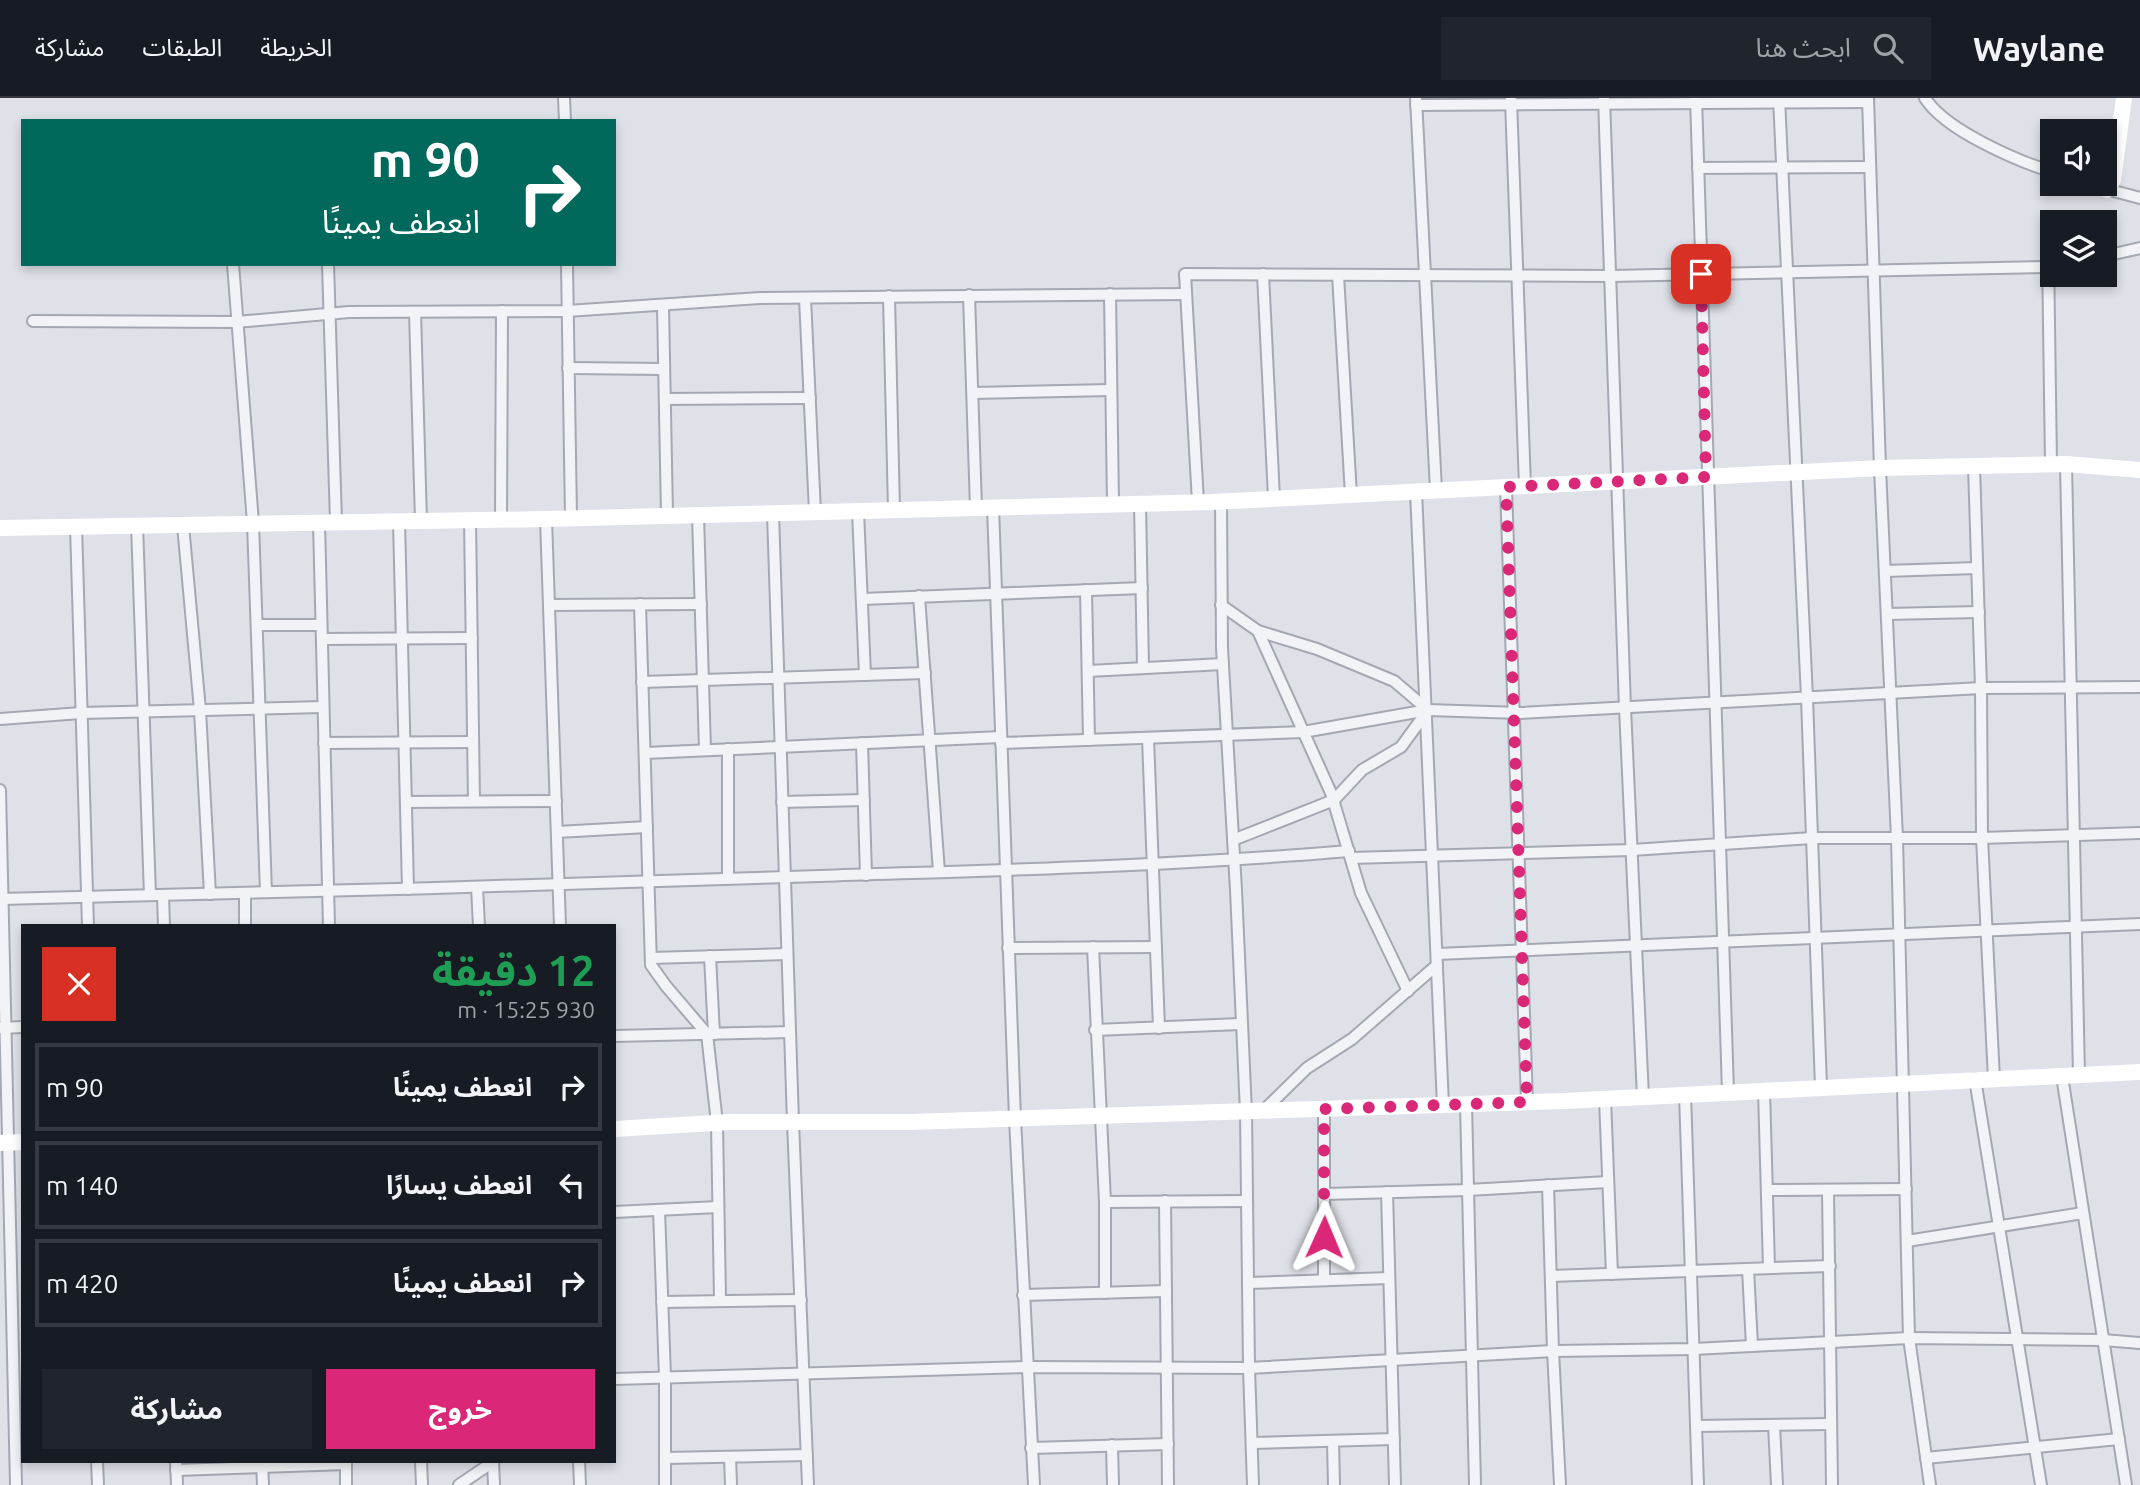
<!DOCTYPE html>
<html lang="ar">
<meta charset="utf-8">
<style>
:root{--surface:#171b24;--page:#20242c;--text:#f1f3f6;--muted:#9ea1a6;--line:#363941;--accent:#db2777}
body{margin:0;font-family:Ubuntu,"Noto Sans Arabic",sans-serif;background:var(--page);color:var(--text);direction:rtl;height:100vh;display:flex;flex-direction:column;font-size:26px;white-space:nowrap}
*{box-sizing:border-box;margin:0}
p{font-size:23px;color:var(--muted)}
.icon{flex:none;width:38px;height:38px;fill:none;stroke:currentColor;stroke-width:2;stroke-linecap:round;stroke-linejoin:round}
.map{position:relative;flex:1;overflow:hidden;direction:ltr}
.drawer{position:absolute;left:21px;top:826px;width:595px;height:539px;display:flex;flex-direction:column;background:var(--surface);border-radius:0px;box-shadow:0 4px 10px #0003;direction:rtl}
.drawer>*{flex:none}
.banner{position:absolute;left:21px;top:21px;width:595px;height:147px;border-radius:0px;box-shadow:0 4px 10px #0003;direction:rtl;background:#00695c;color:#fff;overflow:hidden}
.buttons{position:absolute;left:2040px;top:21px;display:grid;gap:14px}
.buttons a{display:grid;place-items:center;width:77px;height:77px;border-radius:0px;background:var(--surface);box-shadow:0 4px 10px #0003;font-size:35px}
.pin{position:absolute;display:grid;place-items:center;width:60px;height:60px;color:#fff;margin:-30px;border-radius:14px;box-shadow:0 4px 10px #0006}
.me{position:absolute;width:77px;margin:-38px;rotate:1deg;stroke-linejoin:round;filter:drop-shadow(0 0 5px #0008)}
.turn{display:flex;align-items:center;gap:24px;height:147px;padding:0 21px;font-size:32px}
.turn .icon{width:91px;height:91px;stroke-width:2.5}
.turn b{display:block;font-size:49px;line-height:60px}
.round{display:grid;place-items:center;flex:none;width:74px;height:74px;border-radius:0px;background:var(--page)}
.summary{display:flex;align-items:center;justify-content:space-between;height:119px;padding:0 21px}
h1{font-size:42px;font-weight:700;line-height:52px;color:#1e9e55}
.cta{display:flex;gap:14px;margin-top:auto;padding:14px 21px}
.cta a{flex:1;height:80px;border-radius:0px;background:var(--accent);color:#fff;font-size:28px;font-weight:700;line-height:80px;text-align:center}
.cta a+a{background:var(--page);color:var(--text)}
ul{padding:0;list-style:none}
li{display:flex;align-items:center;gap:21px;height:88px;margin:0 14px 10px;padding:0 7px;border:4px solid var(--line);border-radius:0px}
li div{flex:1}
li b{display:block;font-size:26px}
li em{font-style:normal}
header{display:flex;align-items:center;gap:42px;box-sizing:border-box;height:98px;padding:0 35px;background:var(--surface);border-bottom:2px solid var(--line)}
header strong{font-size:33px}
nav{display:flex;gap:38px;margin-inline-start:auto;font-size:24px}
.search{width:490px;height:63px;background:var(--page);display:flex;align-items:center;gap:18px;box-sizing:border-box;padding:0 24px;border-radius:0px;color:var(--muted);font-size:26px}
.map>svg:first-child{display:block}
</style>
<header>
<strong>Waylane</strong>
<div class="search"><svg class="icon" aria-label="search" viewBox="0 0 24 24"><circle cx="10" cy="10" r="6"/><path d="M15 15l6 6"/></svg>ابحث هنا</div>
<nav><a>الخريطة</a><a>الطبقات</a><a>مشاركة</a></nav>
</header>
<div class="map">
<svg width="2140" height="1387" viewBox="0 0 2140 1387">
<rect width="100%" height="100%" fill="#dfe1e8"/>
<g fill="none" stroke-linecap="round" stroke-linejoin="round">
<defs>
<g id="street">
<path d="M 564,0 L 565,23"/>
<path d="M 1416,0 L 1436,392"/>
<path d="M 1604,0 L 1625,610 L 1643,999"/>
<path d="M 1696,0 L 1728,994"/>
<path d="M 1779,0 L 1807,600 L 1821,989"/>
<path d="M 1868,0 L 1880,370 L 1897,740 L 1909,1240 L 1930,1387"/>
<path d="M 1925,0 C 1945,32 2017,63 2053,74"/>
<path d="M 1511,2 L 1525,388"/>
<path d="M 1416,7 L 1868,4"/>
<path d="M 1698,70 L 1870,69"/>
<path d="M 2087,86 L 2140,100"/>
<path d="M 2048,155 L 2051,366"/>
<path d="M 2105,158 L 2140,150"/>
<path d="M 233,166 L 253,425 L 266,794"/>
<path d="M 328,166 L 336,424"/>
<path d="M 567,166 L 571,420"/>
<path d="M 1263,176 L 1274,400"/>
<path d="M 1338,177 L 1351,397"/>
<path d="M 1110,196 L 1113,406"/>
<path d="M 969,197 L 976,410"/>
<path d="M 889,198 L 894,412"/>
<path d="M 805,200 L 815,414"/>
<path d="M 663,208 L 667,417"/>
<path d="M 415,214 L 421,423"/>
<path d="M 33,223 L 236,224 L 349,214 L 567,213 L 760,200 L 1186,196"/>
<path d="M 568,270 L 664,271"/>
<path d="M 973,295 L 1111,292"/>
<path d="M 665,301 L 810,300"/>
<path d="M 2066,366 L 2079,977"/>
<path d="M 1974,368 L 1981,590 L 1982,740 L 1994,981"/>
<path d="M 1506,389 L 1527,1004"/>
<path d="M 1416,393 L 1443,1007"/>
<path d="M 1221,403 L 1222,550 L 1236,792 L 1246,1014 L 1249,1270 L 1253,1387"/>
<path d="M 1198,404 L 1185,176 L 1610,178 L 2048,169"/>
<path d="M 1140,405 L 1143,570"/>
<path d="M 993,409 L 1015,1021 L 1034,1387"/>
<path d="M 858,413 L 865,577"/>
<path d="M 773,415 L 793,1024 L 808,1387"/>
<path d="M 698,417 L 705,652"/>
<path d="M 501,421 L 502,213"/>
<path d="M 546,421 L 560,828"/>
<path d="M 470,422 L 474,703"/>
<path d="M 399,423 L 408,791"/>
<path d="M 319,424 L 329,828"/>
<path d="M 137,427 L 150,797"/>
<path d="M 183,427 L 200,612 L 210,796"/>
<path d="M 76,428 L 88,828"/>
<path d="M 1885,473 L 1977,470"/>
<path d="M 1086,492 L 1089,642"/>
<path d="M 919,498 L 939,774"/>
<path d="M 862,501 L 1142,490"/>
<path d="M 640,506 L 651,867 L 666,888 L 707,936 L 717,1025 L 720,1202"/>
<path d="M 549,507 L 701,506"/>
<path d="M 1221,507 L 1258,533 L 1331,695 L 1361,795 L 1408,893"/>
<path d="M 1887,516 L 1979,514"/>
<path d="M 257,527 L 321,527"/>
<path d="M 322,541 L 472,540"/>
<path d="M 1088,573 L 1223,566"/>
<path d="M 642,584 L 925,575"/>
<path d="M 0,621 L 81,615 L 323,609"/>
<path d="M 1148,640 L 1159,930"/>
<path d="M 324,645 L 473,644"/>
<path d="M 862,645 L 866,777"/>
<path d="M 1001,645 L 1303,634 L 1428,612 L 1520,615 L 1981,590 L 2140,589"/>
<path d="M 728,651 L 728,781"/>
<path d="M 645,655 L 1001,639"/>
<path d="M 0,692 L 16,1387"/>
<path d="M 406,704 L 556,703"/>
<path d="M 782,704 L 864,702"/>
<path d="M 557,734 L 647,729"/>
<path d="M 1233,742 L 1334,702 L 1362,672 L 1401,649 L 1428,612 L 1394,583 L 1317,551 L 1258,533"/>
<path d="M 1351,760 L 1632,752 L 1812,740 L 1982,740 L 2140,735"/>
<path d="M 477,789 L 479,828"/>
<path d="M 245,795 L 245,828"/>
<path d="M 163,797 L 164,828"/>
<path d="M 0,801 C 273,794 547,788 820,778 C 997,772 1173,768 1349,753"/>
<path d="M 1093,849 L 1105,1104 L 1105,1195"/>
<path d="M 1008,850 L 1156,849"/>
<path d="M 1437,856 L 2140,826"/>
<path d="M 710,858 L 714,936"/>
<path d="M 651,860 L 787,856"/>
<path d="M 1,930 L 23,929"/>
<path d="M 1095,932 L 1240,926"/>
<path d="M 614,938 L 790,934"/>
<path d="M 2062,978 L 2126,1387"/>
<path d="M 1975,981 L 2041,1387"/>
<path d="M 1764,992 L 1769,1170"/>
<path d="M 1685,996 L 1698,1387"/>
<path d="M 1605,1001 L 1612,1176"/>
<path d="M 1466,1006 L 1475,1387"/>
<path d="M 1262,1014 L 1307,970 L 1352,941 L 1437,867"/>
<path d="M 1548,1087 L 1553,1253 L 1560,1387"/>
<path d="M 1767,1092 L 1906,1091"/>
<path d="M 1828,1092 L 1832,1387"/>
<path d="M 1387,1094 L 1395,1387"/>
<path d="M 1325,1096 L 1468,1092 L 1608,1084"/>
<path d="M 1165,1103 L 1168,1387"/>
<path d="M 1105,1104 L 1247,1103"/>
<path d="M 659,1112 L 665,1279 L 665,1387"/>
<path d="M 614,1114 L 718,1109"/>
<path d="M 1907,1143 L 2083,1115"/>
<path d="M 1748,1171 L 1752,1248"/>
<path d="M 1551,1178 L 1830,1168"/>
<path d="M 1324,1182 L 1324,1011"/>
<path d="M 1248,1185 L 1389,1180"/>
<path d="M 1023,1197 L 1166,1193"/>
<path d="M 662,1204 L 801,1202"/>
<path d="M 614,1281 L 1026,1269 L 1249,1270 L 1553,1253 L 1694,1251 L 1909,1240 L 2103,1242 L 2140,1245"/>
<path d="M 1774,1327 L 1777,1387"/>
<path d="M 1696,1328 L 1831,1326"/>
<path d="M 1333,1343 L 1334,1387"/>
<path d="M 1252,1345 L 1394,1341"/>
<path d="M 1112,1347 L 1113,1387"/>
<path d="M 1031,1350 L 1168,1346"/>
<path d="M 730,1359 L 731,1387"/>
<path d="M 665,1360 L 807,1357"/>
<path d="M 1926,1360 L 2119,1341"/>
<path d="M 97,1363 L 98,1387"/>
<path d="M 176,1363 L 177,1387"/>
<path d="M 346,1363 L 346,1387"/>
<path d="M 421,1363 L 422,1387"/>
<path d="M 493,1363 L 494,1387"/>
<path d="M 579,1363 L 580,1387"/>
<path d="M 262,1365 L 263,1387"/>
<path d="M 176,1372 L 346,1366"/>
<path d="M 459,1387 L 493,1364"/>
</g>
</defs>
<use href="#street" stroke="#a4a8b2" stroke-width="14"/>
<use href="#street" stroke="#f2f3f6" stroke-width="10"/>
<g stroke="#fff" stroke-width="16">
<path d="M 2107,92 L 2113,82 L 2124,0"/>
<path d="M 0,430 L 546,421 L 1212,404 L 1880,370 L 2066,366 L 2140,372"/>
<path d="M 614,1031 L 730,1024 L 910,1024 L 1564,1003 L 2140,974"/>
<path d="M 0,1045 L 23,1044"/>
</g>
</g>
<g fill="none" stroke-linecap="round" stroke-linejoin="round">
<path stroke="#db2777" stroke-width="12" stroke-dasharray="0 21.6" d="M 1324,1139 L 1324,1011 L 1527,1004 L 1506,389 L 1706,379 L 1701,176"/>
</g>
</svg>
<div class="buttons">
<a><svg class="icon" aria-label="sound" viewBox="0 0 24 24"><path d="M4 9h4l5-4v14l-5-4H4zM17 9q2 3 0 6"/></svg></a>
<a><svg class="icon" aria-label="layers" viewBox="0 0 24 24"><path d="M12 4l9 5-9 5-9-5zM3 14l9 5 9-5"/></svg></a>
</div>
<div class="pin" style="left:1701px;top:176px;background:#d93025"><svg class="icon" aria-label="arrive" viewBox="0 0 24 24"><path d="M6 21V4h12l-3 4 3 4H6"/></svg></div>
<svg class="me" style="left:1324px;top:1139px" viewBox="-20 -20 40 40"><path d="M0-17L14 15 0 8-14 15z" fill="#db2777" stroke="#fff" stroke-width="4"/></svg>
<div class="banner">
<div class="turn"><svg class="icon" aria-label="right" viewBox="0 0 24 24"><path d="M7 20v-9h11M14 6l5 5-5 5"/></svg><div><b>90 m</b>انعطف يمينًا</div></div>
</div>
<section class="drawer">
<div class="summary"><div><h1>12 دقيقة</h1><p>930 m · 15:25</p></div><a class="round" style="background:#d93025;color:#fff"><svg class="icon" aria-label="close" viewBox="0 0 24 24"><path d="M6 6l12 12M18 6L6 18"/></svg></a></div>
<ul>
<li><svg class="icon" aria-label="right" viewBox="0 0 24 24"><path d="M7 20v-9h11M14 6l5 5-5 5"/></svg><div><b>انعطف يمينًا</b></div><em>90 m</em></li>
<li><svg class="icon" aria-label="left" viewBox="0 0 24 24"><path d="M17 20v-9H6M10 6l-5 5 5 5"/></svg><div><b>انعطف يسارًا</b></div><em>140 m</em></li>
<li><svg class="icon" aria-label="right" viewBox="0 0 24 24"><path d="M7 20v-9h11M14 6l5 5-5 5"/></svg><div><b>انعطف يمينًا</b></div><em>420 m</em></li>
</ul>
<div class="cta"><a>خروج</a><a>مشاركة</a></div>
</section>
</div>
